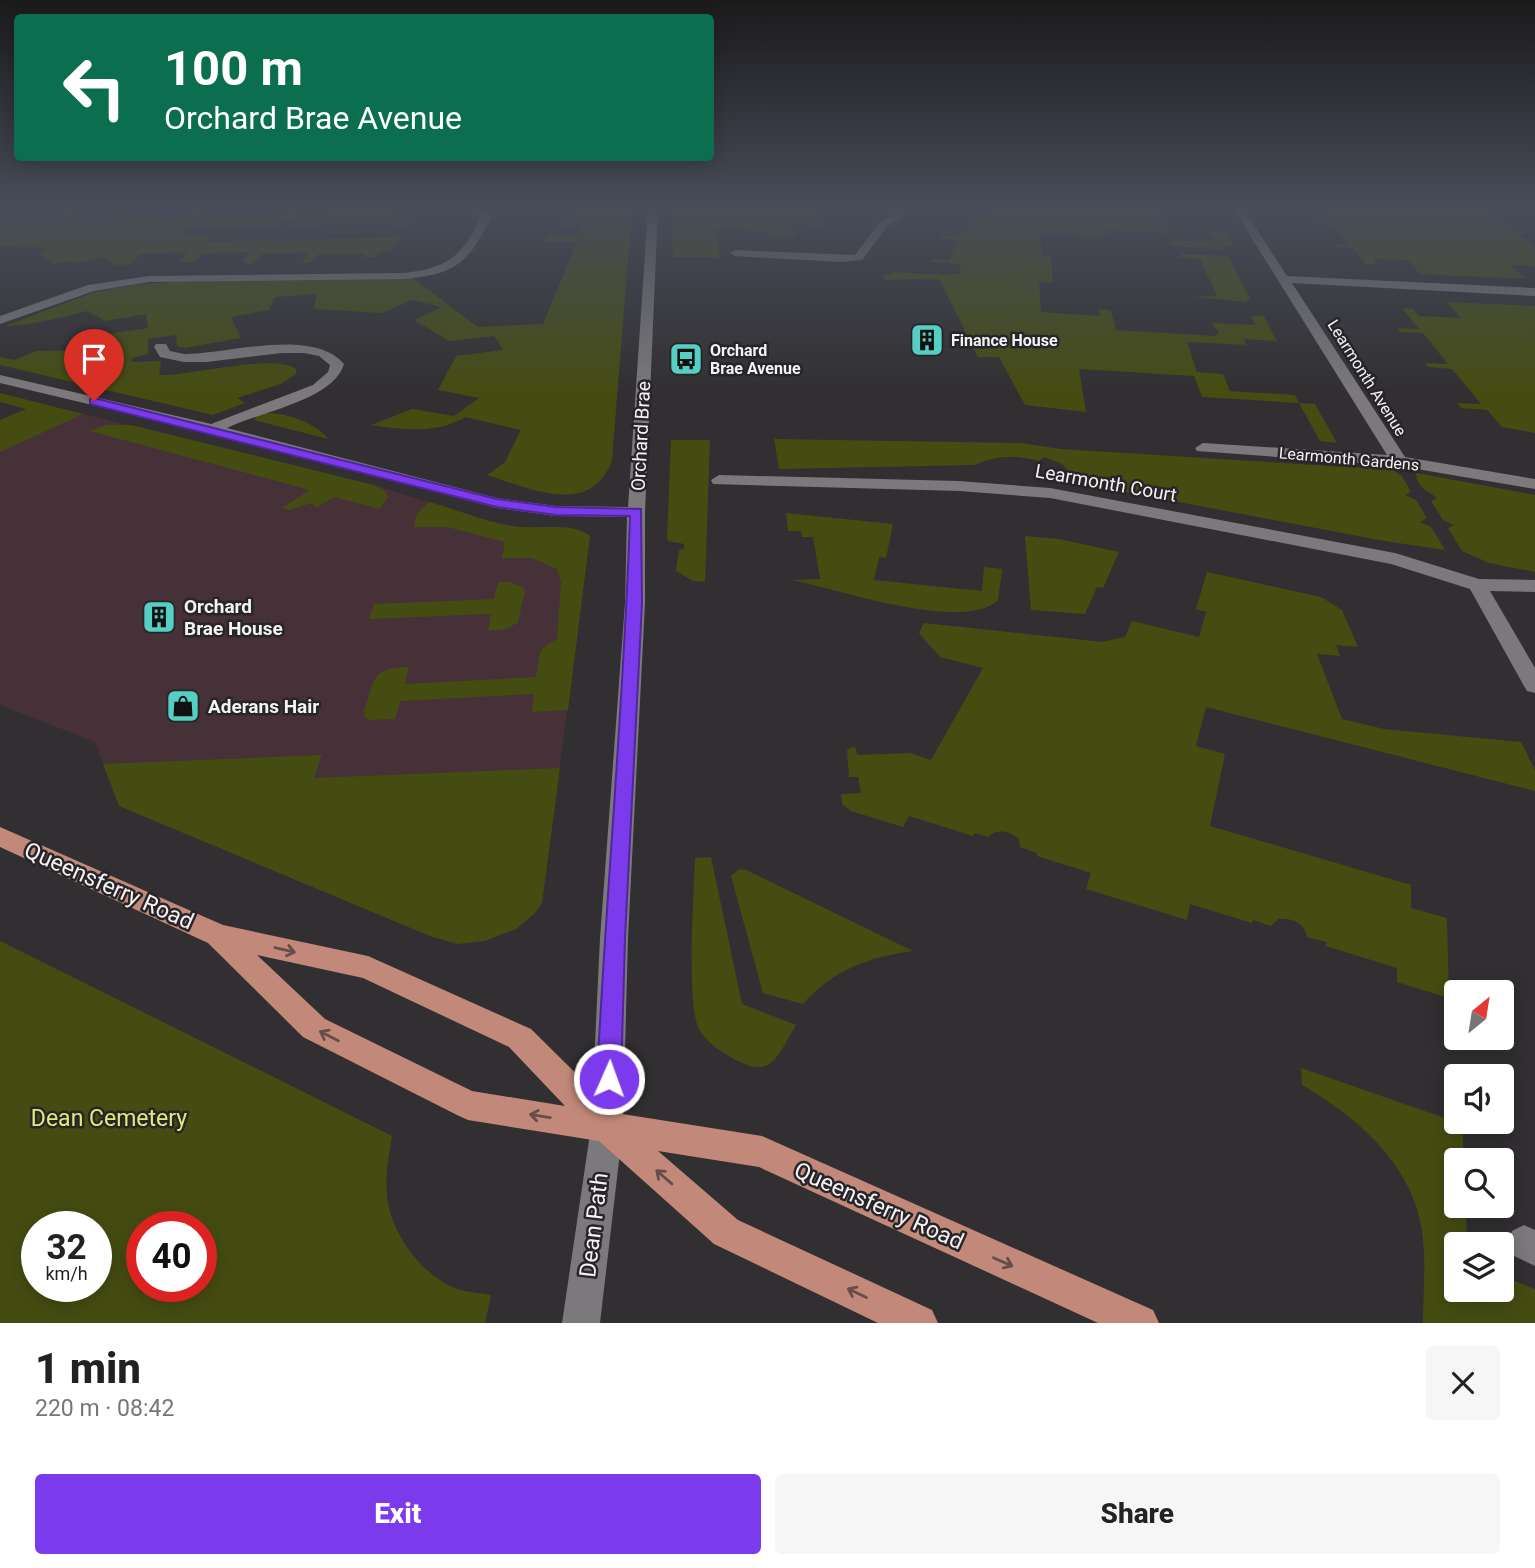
<!DOCTYPE html>
<meta charset="utf-8">
<style>
:root{--surface:#fff;--page:#f6f6f6;--text:#222;--muted:#767676;--accent:#7c3aed}
body{margin:0;font-family:Roboto,sans-serif;background:var(--page);color:var(--text);height:100vh;display:flex;flex-direction:column;font-size:26px;white-space:nowrap}
*{box-sizing:border-box;margin:0}
p{font-size:23px;color:var(--muted)}
.icon{flex:none;width:38px;height:38px;fill:none;stroke:currentColor;stroke-width:2;stroke-linecap:round;stroke-linejoin:round}
.map{position:relative;height:1323px;overflow:hidden}
.panel{display:flex;flex-direction:column;background:var(--surface);flex:1}
.panel>*{flex:none}
.hud{position:absolute;left:14px;top:14px;width:700px;height:147px;border-radius:7px;box-shadow:0 4px 18px #0003;background:#0b6e4f;color:#fff;overflow:hidden}
.needle{width:46px;rotate:30deg}
.controls{position:absolute;left:1444px;top:980px;display:grid;gap:14px}
.controls a{display:grid;place-items:center;width:70px;height:70px;border-radius:7px;background:var(--surface);box-shadow:0 4px 18px #0003;font-size:35px}
.speed{position:absolute;left:21px;top:1211px;display:flex;gap:14px;font-size:35px;font-weight:700;text-align:center}
.speed>*{display:grid;place-content:center;width:91px;height:91px;border-radius:50%;background:var(--surface);box-shadow:0 4px 18px #0003;line-height:1}
.speed small{font-size:18px;font-weight:400}
.speed .limit{border:10px solid #d22;background:#fff;color:#111}
.pin{position:absolute;display:grid;place-items:center;width:60px;height:60px;color:#fff;margin:-72px -30px;border-radius:50% 50% 50% 0;rotate:-45deg;box-shadow:0 0 7px #0007}
.pin .icon{rotate:45deg}
.me{position:absolute;width:77px;margin:-38px;rotate:2deg;stroke-linejoin:round;filter:drop-shadow(0 0 5px #0008)}
.turn{display:flex;align-items:center;gap:24px;height:147px;padding:0 35px;font-size:32px}
.turn .icon{width:91px;height:91px;stroke-width:2.5}
.turn b{display:block;font-size:49px;line-height:60px}
.round{display:grid;place-items:center;flex:none;width:74px;height:74px;border-radius:7px;background:var(--page)}
.overview{display:flex;align-items:center;justify-content:space-between;height:119px;padding:0 35px}
h1{font-size:42px;font-weight:800;line-height:52px}
.action{display:flex;gap:14px;margin-top:auto;padding:14px 35px}
.action a{flex:1;height:80px;border-radius:7px;background:var(--accent);color:#fff;font-size:28px;font-weight:800;line-height:80px;text-align:center}
.action a+a{background:var(--page);color:var(--text)}
.map>svg:first-child{display:block}
</style>
<div class="map">
<svg width="1535" height="1323" viewBox="0 0 1535 1323">
<rect width="100%" height="100%" fill="#312f31"/>
<path fill="#453137" d="M 59,408 L 374,485 L 492,522 L 521,527 L 571,528 L 590,536 L 542,903 L 534,914 L 516,929 L 484,941 L 457,944 L 430,936 L 119,806 L 95,742 L 0,705 L 0,434 Z"/>
<g fill="#454c11" fill-rule="evenodd">
<path d="M 198,208 L 203,208 L 197,215 L 283,215 L 288,208 L 298,208 L 296,212 L 306,212 L 304,215 L 341,210 L 392,211 L 392,213 L 404,213 L 401,219 L 412,219 L 408,225 L 389,226 L 390,223 L 291,226 L 294,220 L 285,221 L 280,226 L 188,227 L 180,235 L 210,235 L 206,242 L 400,237 L 390,252 L 379,252 L 376,257 L 364,257 L 365,254 L 318,254 L 312,262 L 302,263 L 309,252 L 262,254 L 253,264 L 247,264 L 248,262 L 242,262 L 250,252 L 203,253 L 195,262 L 179,262 L 187,252 L 140,254 L 130,264 L 115,266 L 104,256 L 75,264 L 72,261 L 54,264 L 40,254 L 50,248 L 0,246 L 0,221 L 56,219 L 68,211 L 76,211 L 67,219 L 112,220 L 121,212 L 131,212 L 127,216 L 178,218 L 182,214 L 192,214 Z"/>
<path d="M 574,208 L 632,208 L 612,461 C 590,518 529,488 487,475 L 505,462 L 521,430 L 465,417 C 438,434 402,430 371,425 L 412,409 L 454,416 L 479,398 L 438,390 L 456,356 L 503,350 L 494,336 L 449,341 L 414,320 L 442,307 L 412,300 L 382,313 L 313,309 L 317,294 L 275,297 L 269,310 L 231,317 L 241,338 L 185,348 L 177,346 L 176,335 L 148,339 L 148,354 L 132,358 L 131,362 L 161,361 L 159,375 C 192,376 272,353 296,369 L 296,374 L 281,384 L 237,398 L 245,403 L 213,415 L 0,365 L 0,357 L 14,360 L 36,351 L 91,350 L 108,334 L 148,328 L 146,314 L 105,321 L 87,311 C 60,318 32,325 5,326 L 95,292 L 135,285 L 186,281 L 413,278 L 478,327 L 543,324 L 577,242 L 544,242 L 548,235 L 580,235 L 583,226 L 559,226 L 560,224 L 567,223 Z"/>
<path d="M 672,208 L 827,208 L 809,221 L 824,224 L 821,226 L 789,224 L 786,227 L 800,229 L 794,236 L 767,237 L 769,232 L 715,228 L 720,258 L 673,257 Z"/>
<path d="M 995,208 L 1173,208 L 1174,211 L 1158,210 L 1165,227 L 1183,228 L 1184,231 L 1167,230 L 1167,233 L 1105,230 L 1106,236 L 1040,233 L 1042,256 L 1051,257 L 1053,283 L 1039,282 L 1041,312 L 1100,316 L 1099,309 L 1111,310 L 1116,330 L 1215,336 L 1219,332 L 1211,323 L 1255,325 L 1251,316 L 1264,316 L 1277,341 L 1244,339 L 1246,345 L 1187,342 L 1197,372 L 1223,374 L 1230,391 L 1295,395 L 1299,403 L 1315,404 L 1337,443 L 1320,441 L 1299,403 L 1202,397 L 1194,376 L 1079,369 L 1086,412 L 1025,405 L 999,357 L 978,357 L 939,279 L 884,280 L 883,275 L 891,275 L 892,272 L 946,275 L 963,273 L 960,269 L 960,264 L 930,262 L 931,259 L 949,260 L 958,240 L 940,238 L 942,235 L 959,237 L 977,220 L 961,217 L 980,217 Z"/>
<path d="M 1319,208 L 1485,208 L 1508,213 L 1491,213 L 1513,231 L 1535,234 L 1517,234 L 1535,248 L 1535,266 L 1511,265 L 1526,279 L 1420,274 L 1408,260 L 1373,259 L 1376,264 L 1366,264 L 1353,248 L 1335,247 L 1333,245 L 1350,245 L 1334,225 L 1317,225 L 1315,222 L 1331,223 Z"/>
<path d="M 1207,232 L 1227,233 L 1234,246 L 1223,246 L 1224,249 L 1172,246 L 1171,241 L 1215,241 Z"/>
<path d="M 1182,254 L 1228,256 L 1251,300 L 1246,300 L 1247,302 L 1193,297 L 1217,296 L 1200,259 L 1176,258 Z"/>
<path d="M 1447,302 L 1535,306 L 1535,433 L 1502,427 L 1487,410 L 1461,408 L 1457,403 L 1481,404 L 1452,369 L 1428,367 L 1425,363 L 1448,364 L 1423,333 L 1400,332 L 1398,328 L 1419,329 L 1402,308 L 1413,309 L 1419,316 L 1461,318 Z"/>
<path d="M 0,393 L 83,414 L 0,452 L 0,420 L 26,409 L 0,402 Z"/>
<path d="M 266,413 C 286,413 315,422 328,439 L 254,420 L 257,415 Z"/>
<path d="M 106,425 L 131,425 L 374,485 L 385,491 L 388,497 L 380,509 L 334,497 L 316,508 L 312,503 L 289,510 L 282,508 L 310,490 L 90,431 Z"/>
<path d="M 774,439 L 1020,443 L 1061,449 L 1393,470 L 1402,476 L 1411,492 L 1405,495 L 1416,500 L 1427,518 L 1420,522 L 1431,527 L 1445,550 L 1384,541 L 1084,484 L 1077,481 L 1062,464 L 1044,457 L 1039,461 C 1015,454 997,456 974,465 L 779,469 Z"/>
<path d="M 671,440 L 710,440 L 705,582 L 693,581 L 676,571 L 679,550 L 684,549 L 684,544 L 668,541 L 667,536 Z"/>
<path d="M 1416,473 L 1535,495 L 1535,572 L 1489,563 L 1462,551 L 1448,528 L 1454,525 L 1443,520 L 1431,501 L 1437,498 C 1428,491 1416,487 1416,473 Z"/>
<path d="M 429,502 C 460,510 489,524 520,527 C 542,529 573,522 590,536 L 568,710 L 532,712 L 534,694 L 400,701 L 395,719 L 370,720 L 365,718 L 364,711 C 376,678 370,668 409,667 L 405,684 L 536,677 C 540,656 535,650 557,639 L 561,582 L 557,569 L 532,558 L 502,558 L 505,542 L 447,527 L 414,527 L 417,514 Z"/>
<path d="M 786,513 L 893,524 L 886,558 L 879,557 L 874,580 L 982,591 L 984,567 L 1002,569 L 998,600 C 964,633 837,589 793,580 L 820,579 L 813,537 L 802,537 L 801,531 L 788,531 Z"/>
<path d="M 1025,536 L 1059,539 L 1119,552 L 1103,588 L 1097,587 L 1085,614 L 1031,610 Z"/>
<path d="M 1207,572 L 1321,597 L 1342,610 L 1358,647 L 1336,645 L 1340,656 L 1317,654 L 1342,719 L 1384,729 L 1521,742 L 1535,770 L 1535,791 L 1206,707 L 1196,746 L 1225,754 L 1210,826 L 1411,885 L 1411,908 L 1447,918 L 1449,998 L 1397,982 L 1397,968 L 1326,946 L 1326,942 L 1307,937 C 1305,923 1291,917 1278,919 L 1271,926 L 1253,920 L 1252,923 L 1190,904 L 1187,920 L 1086,889 L 1091,873 L 1037,856 L 1037,853 L 1020,847 L 1018,838 C 1009,831 996,828 988,837 L 975,833 L 973,836 L 909,816 L 903,827 L 851,811 L 842,804 L 841,794 L 861,793 L 858,777 L 849,777 L 847,750 L 855,746 L 857,755 L 910,753 L 931,760 L 983,668 L 940,657 L 919,633 L 924,623 L 1102,642 L 1125,637 L 1132,621 L 1199,637 L 1206,612 L 1196,609 Z"/>
<path d="M 498,582 L 510,582 L 523,587 L 525,591 L 518,622 L 507,629 L 488,631 L 491,614 L 369,619 L 374,604 L 494,599 Z"/>
<path d="M 322,755 L 314,778 L 560,768 L 542,903 L 534,914 L 516,929 L 484,941 L 457,944 L 430,936 L 119,806 L 103,764 Z"/>
<path d="M 711,857 L 742,1004 L 796,1025 C 780,1050 774,1079 740,1062 C 723,1053 708,1045 699,1029 C 686,1005 694,891 695,858 Z"/>
<path d="M 740,869 L 746,870 L 913,951 C 869,957 833,970 803,1004 L 763,993 L 731,876 Z"/>
<path d="M 0,941 L 392,1136 C 389,1155 385,1175 387,1195 C 390,1232 420,1273 454,1288 C 465,1292 480,1293 491,1295 L 485,1323 L 0,1323 ZM 37,1227 L 96,1227 L 96,1286 L 37,1286 ZM 142,1227 L 201,1227 L 201,1286 L 142,1286 Z"/>
<path d="M 1301,1068 L 1462,1124 L 1464,1160 L 1456,1160 L 1456,1206 L 1466,1206 L 1467,1244 L 1456,1244 L 1456,1290 L 1502,1290 L 1502,1276 L 1535,1289 L 1535,1323 L 1423,1323 C 1423,1292 1427,1256 1421,1225 C 1409,1161 1355,1116 1302,1085 Z"/>
</g>
<g fill="none" stroke-linecap="round" stroke-linejoin="round">
<g fill="#7b797c" fill-rule="evenodd">
<path d="M 475,208 L 485,208 L 490,218 C 470,263 453,275 404,279 L 149,282 L 94,291 L 0,324 L 0,316 L 88,285 L 149,276 L 404,273 C 447,268 462,257 480,218 Z"/>
<path d="M 648,208 L 658,208 L 645,512 L 645,603 L 628,938 L 623,1127 L 600,1323 L 562,1323 L 591,1127 L 600,938 L 625,603 L 627,517 L 556,516 L 497,508 L 210,433 L 0,383 L 0,375 L 211,424 L 313,385 L 328,372 L 330,365 L 319,356 L 304,353 L 282,353 L 206,362 L 184,362 L 160,357 L 154,347 L 156,344 L 166,344 L 170,351 L 184,354 C 228,354 312,327 344,364 C 334,400 259,412 227,428 L 497,498 L 556,506 L 628,507 Z"/>
<path d="M 902,208 L 913,208 L 887,227 L 862,260 L 842,262 L 735,256 L 730,253 L 735,250 L 855,255 L 879,223 Z"/>
<path d="M 1233,208 L 1243,208 L 1287,276 L 1535,288 L 1535,296 L 1292,283 L 1405,457 L 1535,479 L 1535,489 L 1399,466 L 1197,451 L 1195,448 L 1203,443 L 1387,455 Z"/>
<path d="M 719,475 L 959,481 L 1050,488 L 1395,553 L 1479,579 L 1535,580 L 1535,592 L 1490,591 L 1535,668 L 1535,693 L 1527,691 L 1524,686 L 1470,589 L 1391,564 L 1050,498 L 959,491 L 713,484 L 711,480 Z"/>
<path d="M 1524,1225 L 1535,1230 L 1535,1266 L 1512,1255 L 1506,1243 L 1512,1231 Z"/>
</g>
<path fill="#c2897a" fill-rule="evenodd" d="M 0,827 L 223,925 L 368,956 L 531,1029 L 616,1113 L 762,1136 L 1153,1310 L 1159,1323 L 1098,1323 L 759,1167 L 658,1151 L 738,1220 L 932,1310 L 938,1323 L 878,1323 L 714,1244 L 599,1141 L 468,1120 L 457,1115 L 303,1037 L 208,943 L 0,847 ZM 257,955 L 363,978 L 509,1047 L 565,1106 L 472,1091 L 325,1019 Z"/>
</g>
<defs><path id="oneway-shaft" d="M-6 0H5M1.5-3L5.5 0L1.5 3" fill="none" stroke-width="1.6" stroke-linecap="round" stroke-linejoin="round" transform="scale(1.75)"/></defs>
<g stroke="#654d49">
<use href="#oneway-shaft" transform="translate(285 950) rotate(13)"/>
<use href="#oneway-shaft" transform="translate(329 1036) rotate(-153)"/>
<use href="#oneway-shaft" transform="translate(540 1116) rotate(-171)"/>
<use href="#oneway-shaft" transform="translate(664 1177) rotate(-139)"/>
<use href="#oneway-shaft" transform="translate(1003 1262) rotate(24)"/>
<use href="#oneway-shaft" transform="translate(857 1293) rotate(-154)"/>
</g>
<linearGradient id="sky" x2="0" y2="1"><stop stop-color="#1b1a1b"/><stop offset="0.53" stop-color="#484d5a"/><stop offset="1" stop-color="#484d5a" stop-opacity="0"/></linearGradient>
<rect width="1535" height="393" fill="url(#sky)"/>
<path fill="#7c3aed" stroke="#51269a" stroke-width="2" d="M 94,398 L 497,499 L 556,507 L 641,509 L 642,603 L 625,938 L 621,1079 L 617,1086 L 609,1089 L 601,1086 L 597,1079 C 606,891 624,704 630,516 L 556,515 L 497,507 L 90,404 L 90,399 Z"/>
<defs>
<symbol id="building-square" viewBox="-11 -11 22 22"><rect x="-9" y="-9" width="18" height="18" rx="4" fill="#55cec4" stroke="#272528"/><path d="M-4-6H4V6H1V3H-1V6H-4ZM-2.5-4.3h1.7v1.8h-1.7ZM.8-4.3h1.7v1.8H.8ZM-2.5-1h1.7V.8h-1.7ZM.8-1h1.7V.8H.8Z" fill="#111"/></symbol>
<symbol id="bus-square" viewBox="-11 -11 22 22"><rect x="-9" y="-9" width="18" height="18" rx="4" fill="#55cec4" stroke="#272528"/><path d="M-5-6H5V4H4V6H2V4H-2V6H-4V4H-5ZM-3.5-4V0h7V-4ZM-3.5 1.2v1.5H-2V1.2ZM2 1.2v1.5H3.5V1.2Z" fill="#111"/></symbol>
<symbol id="shop-square" viewBox="-11 -11 22 22"><rect x="-9" y="-9" width="18" height="18" rx="4" fill="#55cec4" stroke="#272528"/><path d="M-5-2.5h2.3a2.7 3.5 0 0 1 5.4 0H5L5.5 6h-11ZM-1.5-2.5h3a1.5 2.3 0 0 0-3 0Z" fill="#111"/></symbol>
</defs>
<g fill-rule="evenodd">
<use href="#building-square" x="908" y="321" width="38" height="38"/>
<use href="#bus-square" x="667" y="340" width="38" height="38"/>
<use href="#building-square" x="140" y="598" width="38" height="38"/>
<use href="#shop-square" x="164" y="687" width="38" height="38"/>
</g>
<g text-anchor="middle" dominant-baseline="central" stroke-width="5" stroke-linejoin="round" paint-order="stroke">
<g font-size="16" font-weight="bold" fill="#f4f2f4" stroke="#272528" text-anchor="start">
<text x="951" y="340">Finance House</text>
<text x="710" y="350">Orchard<tspan x="710" dy="18">Brae Avenue</tspan></text>
</g>
<g font-size="16" fill="#f4f2f4" stroke="#272528">
<text transform="translate(1367 378) rotate(58)">Learmonth Avenue</text>
<text transform="translate(1349 459) rotate(5)">Learmonth Gardens</text>
</g>
<g font-size="19" fill="#f4f2f4" stroke="#272528">
<text transform="translate(641 436) rotate(-87)">Orchard Brae</text>
<text transform="translate(1106 483) rotate(10)">Learmonth Court</text>
</g>
<g font-size="19" font-weight="bold" fill="#f4f2f4" stroke="#272528" text-anchor="start">
<text x="184" y="606">Orchard<tspan x="184" dy="22">Brae House</tspan></text>
<text x="208" y="706">Aderans Hair</text>
</g>
<g font-size="23" fill="#f4f2f4" stroke="#272528">
<text transform="translate(109 886) rotate(24)">Queensferry Road</text>
<text transform="translate(879 1206) rotate(24)">Queensferry Road</text>
<text transform="translate(594 1225) rotate(-83)">Dean Path</text>
</g>
<g font-size="23" fill="#dced77" stroke="#272528">
<text x="109" y="1118">Dean Cemetery</text>
</g>
</g>
</svg>
<div class="controls">
<a><svg class="needle" viewBox="-14 -14 28 28"><path d="M0-13l5 13h-10z" fill="#e53935"/><path d="M0 13l5-13h-10z" fill="#767676"/></svg></a>
<a><svg class="icon" aria-label="sound" viewBox="0 0 24 24"><path d="M4 9h4l5-4v14l-5-4H4zM17 9q2 3 0 6"/></svg></a>
<a><svg class="icon" aria-label="search" viewBox="0 0 24 24"><circle cx="10" cy="10" r="6"/><path d="M15 15l6 6"/></svg></a>
<a><svg class="icon" aria-label="layers" viewBox="0 0 24 24"><path d="M12 4l9 5-9 5-9-5zM3 14l9 5 9-5"/></svg></a>
</div>
<div class="speed"><div>32<small>km/h</small></div><div class="limit">40</div></div>
<div class="pin" style="left:94px;top:401px;background:#d93025"><svg class="icon" aria-label="arrive" viewBox="0 0 24 24"><path d="M6 21V4h12l-3 4 3 4H6"/></svg></div>
<svg class="me" style="left:609px;top:1079px" viewBox="-20 -20 40 40"><circle r="17" fill="#7c3aed" stroke="#fff" stroke-width="3"/><path d="M0-11L8 9 0 5-8 9z" fill="#fff"/></svg>
<div class="hud">
<div class="turn"><svg class="icon" aria-label="left" viewBox="0 0 24 24"><path d="M17 20v-9H6M10 6l-5 5 5 5"/></svg><div><b>100 m</b>Orchard Brae Avenue</div></div>
</div>
</div>
<section class="panel">
<div class="overview"><div><h1>1 min</h1><p>220 m · 08:42</p></div><a class="round"><svg class="icon" aria-label="close" viewBox="0 0 24 24"><path d="M6 6l12 12M18 6L6 18"/></svg></a></div>
<div class="action"><a>Exit</a><a>Share</a></div>
</section>
